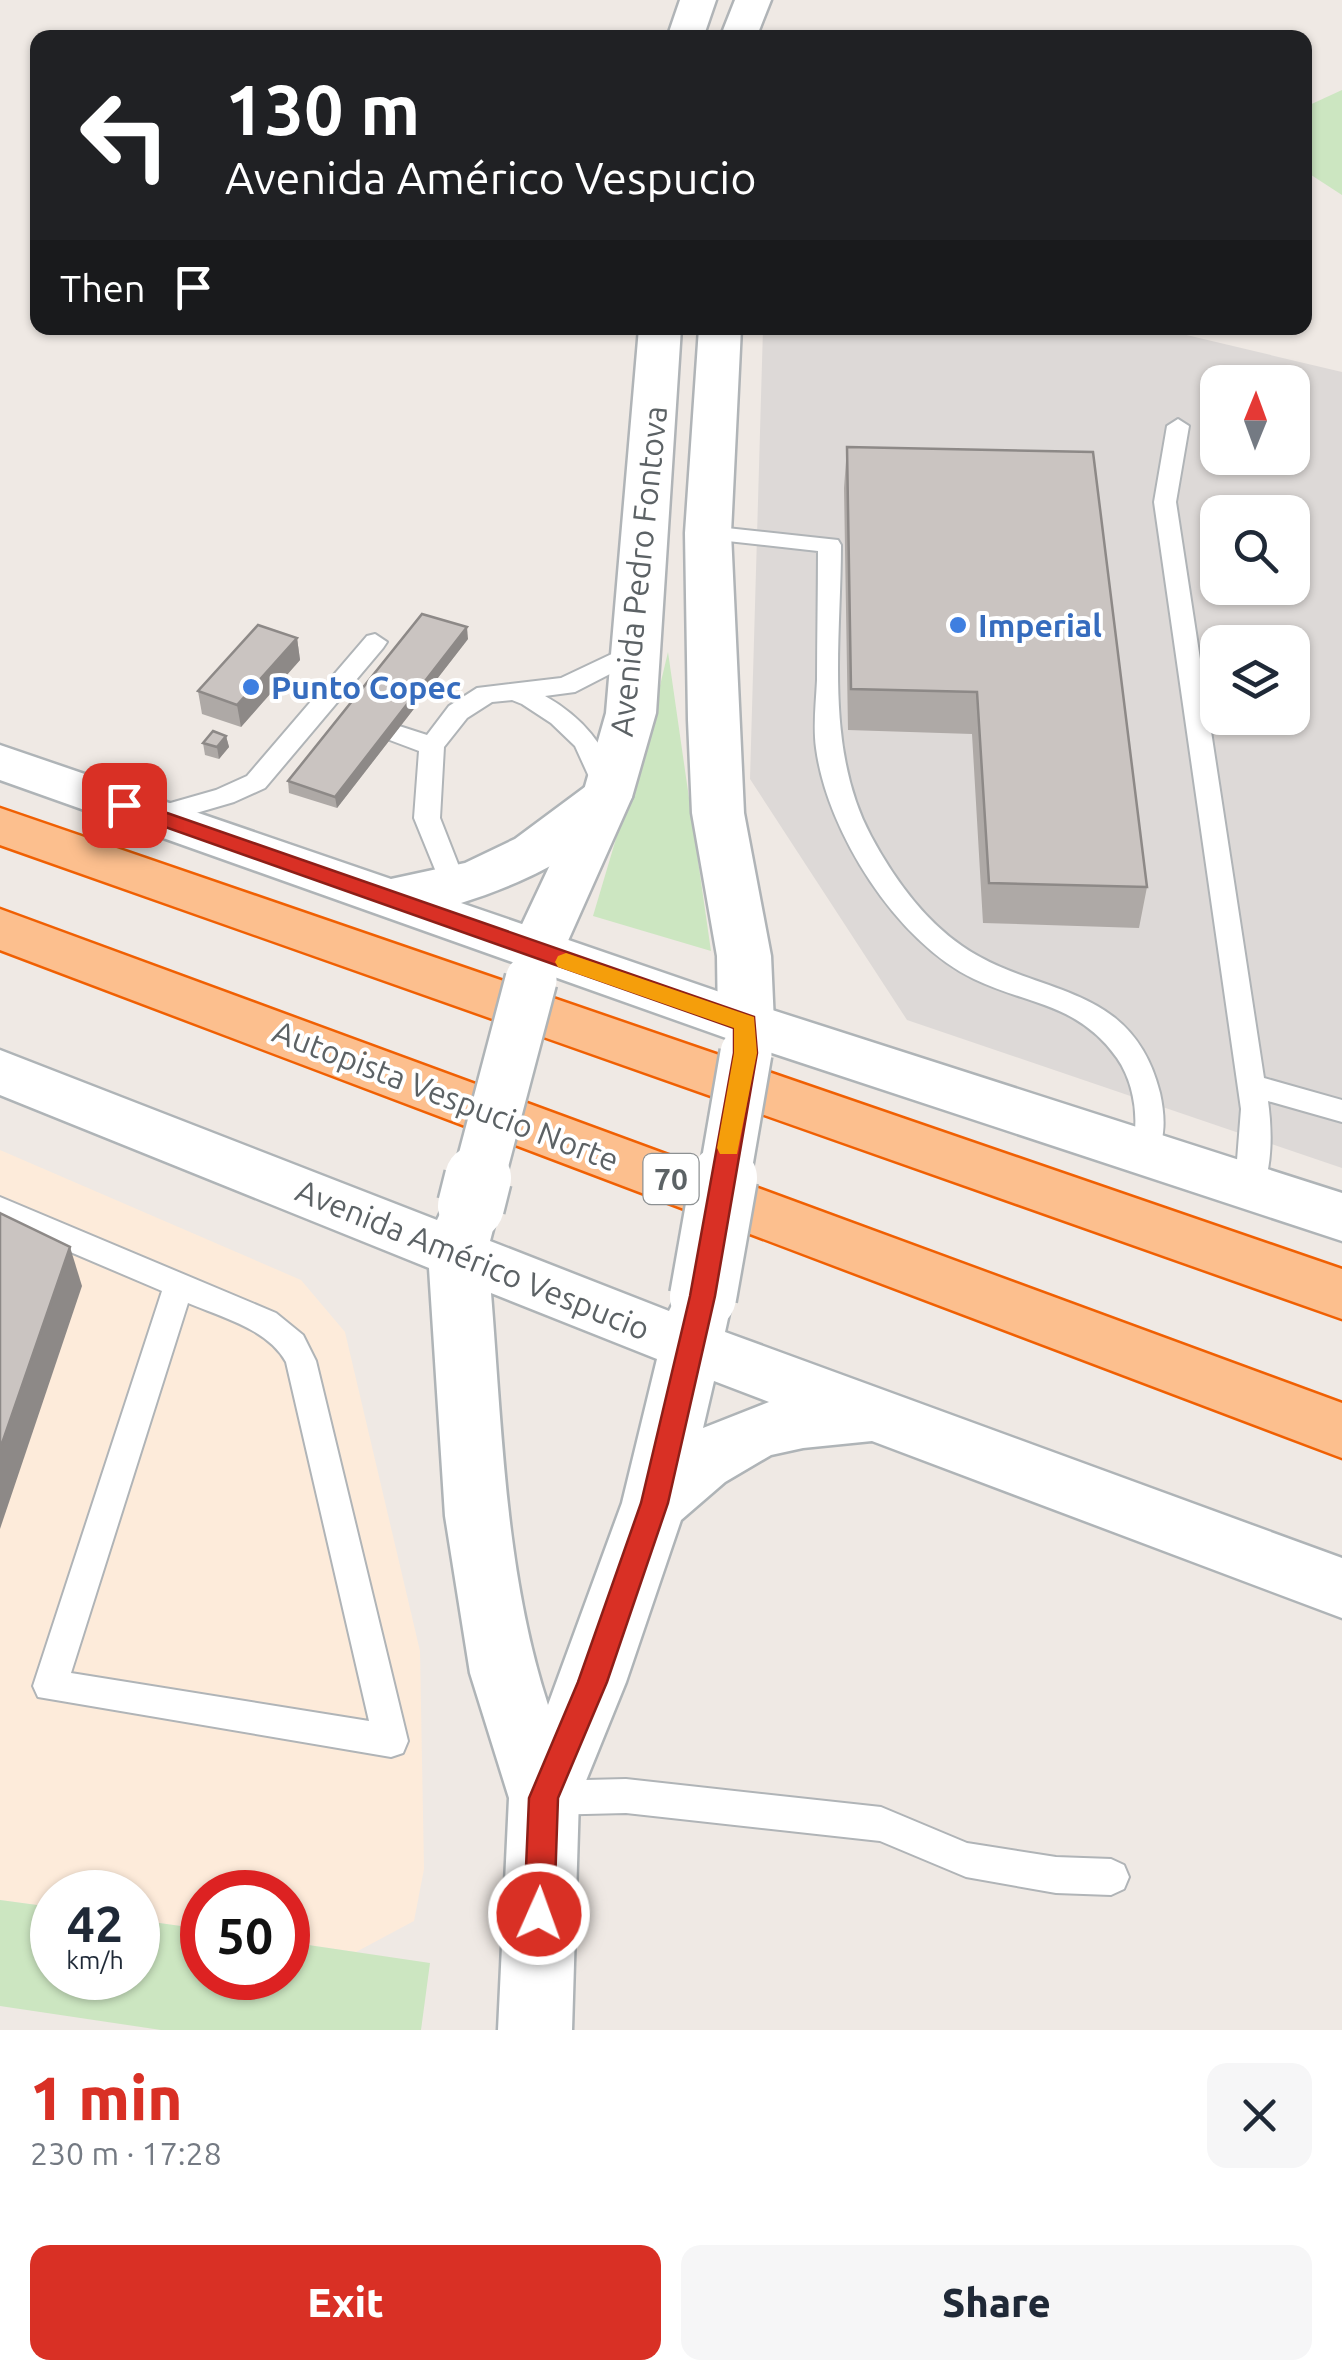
<!DOCTYPE html>
<meta charset="utf-8">
<style>
:root{--surface:#fff;--page:#f6f6f7;--text:#1f2937;--muted:#747a83;--accent:#d93025}
body{margin:0;font-family:Ubuntu,sans-serif;background:var(--page);color:var(--text);height:100vh;display:flex;flex-direction:column;font-size:38px;white-space:nowrap}
*{box-sizing:border-box;margin:0}
p{font-size:32px;color:var(--muted)}
.icon{flex:none;width:55px;height:55px;fill:none;stroke:currentColor;stroke-width:2;stroke-linecap:round;stroke-linejoin:round}
.map{position:relative;height:2030px;overflow:hidden}
.drawer{display:flex;flex-direction:column;background:var(--surface);flex:1}
.drawer>*{flex:none}
.hud{position:absolute;left:30px;top:30px;width:1282px;height:305px;border-radius:20px;box-shadow:0 2px 8px #0004;background:#202124;color:#fff;overflow:hidden}
.needle{width:65px;rotate:1deg}
.fabs{position:absolute;left:1200px;top:365px;display:grid;gap:20px}
.fabs a{display:grid;place-items:center;width:110px;height:110px;border-radius:20px;background:var(--surface);box-shadow:0 2px 8px #0004;font-size:50px}
.speed{position:absolute;left:30px;top:1870px;display:flex;gap:20px;font-size:50px;font-weight:700;text-align:center}
.speed>*{display:grid;place-content:center;width:130px;height:130px;border-radius:50%;background:var(--surface);box-shadow:0 2px 8px #0004;line-height:1}
.speed small{font-size:25px;font-weight:400}
.speed .limit{border:15px solid #d22;background:#fff;color:#111}
.pin{position:absolute;display:grid;place-items:center;width:85px;height:85px;color:#fff;margin:-42px;border-radius:20px;box-shadow:0 5px 15px #0006}
.me{position:absolute;width:110px;margin:-55px;rotate:2deg;stroke-linejoin:round;filter:drop-shadow(0 0 8px #0008)}
.turn{display:flex;align-items:center;gap:35px;height:210px;padding:0 30px;font-size:45px}
.turn .icon{width:130px;height:130px;stroke-width:2.5}
.turn b{display:block;font-size:70px;line-height:85px}
.then{display:flex;align-items:center;height:95px;padding:0 30px;background:#0003;gap:20px;font-size:38px}
.round{display:grid;place-items:center;flex:none;width:105px;height:105px;border-radius:20px;background:var(--page)}
.head{display:flex;align-items:center;justify-content:space-between;height:170px;padding:0 30px}
h1{font-size:60px;font-weight:800;line-height:75px;color:var(--accent)}
.cta{display:flex;gap:20px;margin-top:auto;padding:20px 30px}
.cta a{flex:1;height:115px;border-radius:20px;background:var(--accent);color:#fff;font-size:40px;font-weight:800;line-height:115px;text-align:center}
.cta a+a{background:var(--page);color:var(--text)}
.map>svg:first-child{display:block}
</style>
<div class="map">
<svg width="1342" height="2030" viewBox="0 0 1342 2030">
<rect width="100%" height="100%" fill="#efe9e4"/>
<path fill="#fdebda" d="M 0,1150 L 301,1280 L 345,1332 L 420,1651 L 424,1869 L 414,1921 L 356,1952 L 288,1942 L 288,1892 L 202,1892 L 202,1929 L 138,1920 L 138,1892 L 52,1892 L 52,1907 L 0,1900 Z"/>
<path fill="#ddd9d7" fill-rule="evenodd" d="M 763,328 L 1157,328 L 1342,372 L 1342,1168 L 907,1020 L 750,779 ZM 1218,382 L 1292,382 L 1292,458 L 1218,458 ZM 1218,512 L 1292,512 L 1292,588 L 1218,588 ZM 1218,642 L 1292,642 L 1292,718 L 1218,718 Z"/>
<g fill="#cce6c1">
<path d="M 1342,90 L 1342,195 L 1305,171 L 1305,107 Z"/>
<path d="M 668,652 L 711,951 L 593,916 L 654,711 Z"/>
<path d="M 0,1900 L 52,1907 L 52,1978 L 138,1978 L 138,1920 L 202,1929 L 202,1978 L 288,1978 L 288,1942 L 430,1963 L 421,2030 L 161,2030 L 0,2006 Z"/>
</g>
<g fill="none" stroke-linecap="round" stroke-linejoin="round">
<defs>
<g id="service">
<path d="M 1178,419 L 1189,426 L 1176,502 L 1264,1078 L 1342,1100 L 1342,1122 L 1268,1101 C 1272,1129 1273,1169 1260,1194 L 1250,1198 L 1240,1194 L 1235,1186 L 1241,1109 L 1154,502 L 1167,426 Z"/>
<path d="M 708,526 L 838,540 L 841,545 C 841,641 824,748 871,836 C 893,877 923,919 962,946 C 1035,997 1132,980 1160,1093 C 1165,1116 1166,1138 1155,1159 L 1145,1162 L 1135,1159 C 1129,1149 1134,1142 1135,1130 C 1137,1106 1131,1078 1117,1058 C 1078,1003 1028,1005 974,979 C 897,942 827,832 816,748 C 813,726 816,702 817,680 C 817,637 818,594 818,551 L 700,538 L 697,533 Z"/>
<path d="M 375,634 L 387,642 L 383,648 L 265,788 L 234,802 L 155,825 L 146,822 L 142,816 L 146,810 L 216,790 L 247,776 L 367,636 Z"/>
<path d="M 635,643 L 643,645 L 647,651 L 643,657 L 575,692 L 545,696 C 582,717 606,745 618,786 L 614,792 L 596,792 L 575,746 L 551,723 L 522,704 L 512,700 L 492,702 L 467,718 L 444,747 L 440,818 L 467,887 L 463,894 L 445,894 L 414,818 L 419,751 L 387,739 L 384,733 L 387,727 L 396,725 L 427,735 L 449,706 L 477,688 L 561,678 Z"/>
<path d="M 0,1197 L 276,1313 L 303,1335 L 316,1361 L 408,1741 L 403,1753 L 391,1757 L 38,1697 L 33,1686 L 162,1291 L 0,1222 ZM 188,1303 C 221,1317 268,1329 286,1362 L 369,1721 L 71,1673 Z"/>
<path d="M 626,1779 L 881,1807 L 967,1843 L 1056,1857 L 1111,1859 L 1124,1865 L 1129,1877 L 1124,1889 L 1111,1895 L 1056,1893 L 966,1877 L 880,1841 L 626,1813 L 545,1815 L 533,1810 L 527,1798 L 533,1786 L 545,1781 Z"/>
</g>
<g id="tertiary">
<path d="M 680,0 L 716,0 L 703,38 L 667,38 Z"/>
<path d="M 735,0 L 771,0 L 756,38 L 720,38 Z"/>
<path d="M 639,328 L 681,328 L 656,713 L 632,797 L 563,952 L 555,966 L 536,972 L 517,966 L 509,952 L 582,797 L 606,713 Z"/>
<path d="M 699,328 L 741,328 L 731,533 L 744,813 L 771,956 L 774,1023 L 766,1038 L 746,1044 L 726,1038 L 718,1023 L 717,956 L 692,813 L 688,720 L 685,533 Z"/>
</g>
<g id="secondary">
<path d="M 0,745 L 391,879 L 465,863 L 515,839 L 589,784 L 607,779 L 625,784 L 632,797 C 602,849 516,886 461,903 L 766,1008 L 1342,1193 L 1342,1241 L 726,1038 L 0,780 Z"/>
<path d="M 0,1050 L 437,1220 L 446,1201 L 467,1194 L 488,1201 L 496,1218 L 490,1241 L 669,1311 L 679,1291 L 700,1284 L 721,1291 L 730,1309 L 725,1332 L 1342,1558 L 1342,1618 L 872,1441 L 803,1448 L 771,1455 L 725,1482 L 681,1520 L 626,1682 L 579,1798 L 572,2030 L 498,2030 L 509,1798 L 470,1673 L 445,1516 L 429,1268 L 0,1095 ZM 491,1293 L 657,1359 L 622,1503 L 548,1705 C 505,1574 502,1429 491,1293 ZM 714,1381 L 769,1402 L 703,1428 Z"/>
</g>
<g id="motorway">
<path d="M 0,808 L 1342,1269 L 1342,1319 L 0,845 Z"/>
<path d="M 0,909 L 1342,1403 L 1342,1458 L 0,950 Z"/>
</g>
</defs>
<use href="#service" stroke="#b0b4b7" stroke-width="4"/>
<use href="#tertiary" stroke="#b0b4b7" stroke-width="5"/>
<use href="#secondary" stroke="#afb4b7" stroke-width="5"/>
<use href="#motorway" stroke="#f06003" stroke-width="5"/>
<use href="#service" fill="#fff" fill-rule="evenodd"/>
<use href="#tertiary" fill="#fff" fill-rule="evenodd"/>
<use href="#secondary" fill="#fff" fill-rule="evenodd"/>
<use href="#motorway" fill="#fcbf8e" fill-rule="evenodd"/>
<defs>
<g id="secondary-bridge-far1">
<path d="M 478,1181 L 531,980"/>
<path d="M 724,1181 L 746,1053"/>
</g>
<g id="secondary-bridge">
<path d="M 471,1206 L 478,1178"/>
<path d="M 703,1297 L 724,1178"/>
</g>
</defs>
<use href="#secondary-bridge-far1" stroke="#afb4b7" stroke-width="56" stroke-linecap="butt"/>
<use href="#secondary-bridge" stroke="#afb4b7" stroke-width="71" stroke-linecap="butt"/>
<use href="#secondary-bridge-far1" stroke="#fff" stroke-width="51"/>
<use href="#secondary-bridge" stroke="#fff" stroke-width="66"/>
</g>
<g fill="#aea9a6">
<path d="M 847,447 L 1147,887 L 1139,928 L 983,923 L 972,734 L 848,730 L 844,488 Z"/>
<path d="M 297,638 L 300,660 L 241,727 L 202,714 L 198,691 Z"/>
<path d="M 468,639 L 337,808 L 289,793 L 288,781 Z"/>
<path d="M 226,736 L 229,747 L 219,759 L 205,755 L 203,743 Z"/>
</g>
<g fill="#8d8987">
<path d="M 467,627 L 468,639 L 337,808 L 335,797 Z"/>
<path d="M 297,638 L 300,660 L 241,727 L 237,705 Z"/>
<path d="M 226,736 L 229,747 L 219,759 L 217,747 Z"/>
<path d="M 70,1247 L 82,1286 L 0,1529 L 0,1449 Z"/>
</g>
<g fill="#cac4c1" stroke="#8d8987" stroke-width="2.5">
<path d="M 847,447 L 1093,452 L 1147,887 L 989,883 L 977,692 L 851,689 Z"/>
<path d="M 422,614 L 467,627 L 335,797 L 288,781 Z"/>
<path d="M 258,625 L 297,638 L 237,705 L 198,691 Z"/>
<path d="M 213,731 L 226,736 L 217,747 L 203,743 Z"/>
<path d="M 0,1213 L 70,1247 L 0,1449 Z"/>
</g>
<path fill="#d93025" stroke="#8d1f18" stroke-width="2.5" d="M 124,798 L 754,1017 L 757,1053 L 715,1296 L 668,1503 L 607,1682 L 558,1798 L 554,1914 L 550,1924 L 539,1929 L 528,1924 L 524,1914 L 529,1798 L 578,1682 L 641,1503 L 690,1296 L 734,1053 L 734,1028 L 117,810 L 113,805 Z"/>
<path fill="#f59e0b" d="M 566,953 L 754,1017 L 757,1053 L 737,1154 L 720,1154 L 717,1148 L 734,1053 L 734,1028 L 558,967 L 555,962 L 558,956 Z"/>
<g fill="#3f7fe0" stroke="#fff" stroke-width="4">
<circle cx="958" cy="625" r="10"/>
<circle cx="251" cy="687" r="10"/>
</g>
<g text-anchor="middle" dominant-baseline="central" stroke-width="8" stroke-linejoin="round" paint-order="stroke">
<rect fill="#fff" stroke="#8d9193" stroke-width="2.5" x="643.5" y="1154" width="55" height="50" rx="8"/>
<g font-size="30" font-weight="bold" fill="#5c6265">
<text x="671" y="1179">70</text>
</g>
<g font-size="32" fill="#5c6265" stroke="#fff">
<text transform="translate(638 571) rotate(-84)">Avenida Pedro Fontova</text>
<text transform="translate(446 1095) rotate(21)">Autopista Vespucio Norte</text>
<text transform="translate(473 1259) rotate(22)">Avenida Américo Vespucio</text>
</g>
<g font-size="32" font-weight="bold" fill="#366cbe" stroke="#fff" text-anchor="start">
<text x="978" y="625">Imperial</text>
<text x="271" y="687">Punto Copec</text>
</g>
</g>
</svg>
<div class="fabs">
<a><svg class="needle" viewBox="-14 -14 28 28"><path d="M0-13l5 13h-10z" fill="#e53935"/><path d="M0 13l5-13h-10z" fill="#747a83"/></svg></a>
<a><svg class="icon" aria-label="search" viewBox="0 0 24 24"><circle cx="10" cy="10" r="6"/><path d="M15 15l6 6"/></svg></a>
<a><svg class="icon" aria-label="layers" viewBox="0 0 24 24"><path d="M12 4l9 5-9 5-9-5zM3 14l9 5 9-5"/></svg></a>
</div>
<div class="speed"><div>42<small>km/h</small></div><div class="limit">50</div></div>
<div class="pin" style="left:124px;top:805px;background:#d93025"><svg class="icon" aria-label="arrive" viewBox="0 0 24 24"><path d="M6 21V4h12l-3 4 3 4H6"/></svg></div>
<svg class="me" style="left:539px;top:1914px" viewBox="-20 -20 40 40"><circle r="17" fill="#d93025" stroke="#fff" stroke-width="3"/><path d="M0-11L8 9 0 5-8 9z" fill="#fff"/></svg>
<div class="hud">
<div class="turn"><svg class="icon" aria-label="left" viewBox="0 0 24 24"><path d="M17 20v-9H6M10 6l-5 5 5 5"/></svg><div><b>130 m</b>Avenida Américo Vespucio</div></div>
<div class="then">Then<svg class="icon" aria-label="arrive" viewBox="0 0 24 24"><path d="M6 21V4h12l-3 4 3 4H6"/></svg></div>
</div>
</div>
<section class="drawer">
<div class="head"><div><h1>1 min</h1><p>230 m · 17:28</p></div><a class="round"><svg class="icon" aria-label="close" viewBox="0 0 24 24"><path d="M6 6l12 12M18 6L6 18"/></svg></a></div>
<div class="cta"><a>Exit</a><a>Share</a></div>
</section>
